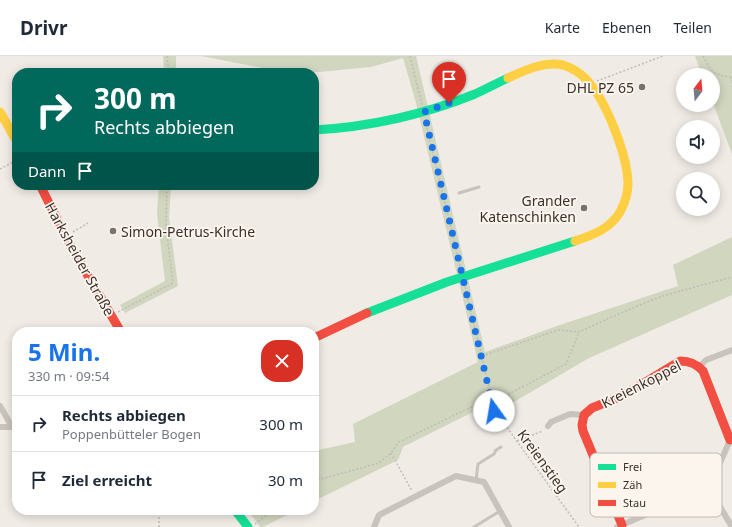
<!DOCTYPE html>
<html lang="de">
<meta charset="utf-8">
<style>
:root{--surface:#fff;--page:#f2f2f3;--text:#1f2937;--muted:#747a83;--line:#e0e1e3;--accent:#1a73e8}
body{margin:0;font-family:"Noto Sans",sans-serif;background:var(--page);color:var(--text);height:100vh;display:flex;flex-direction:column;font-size:15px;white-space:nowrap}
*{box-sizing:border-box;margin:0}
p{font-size:13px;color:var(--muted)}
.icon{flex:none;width:22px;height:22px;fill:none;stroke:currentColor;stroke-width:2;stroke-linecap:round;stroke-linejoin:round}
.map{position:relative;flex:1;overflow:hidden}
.details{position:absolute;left:12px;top:271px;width:307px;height:188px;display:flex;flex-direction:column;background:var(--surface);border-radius:16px;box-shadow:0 2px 10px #0003}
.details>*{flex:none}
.guide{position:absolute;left:12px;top:12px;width:307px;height:122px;border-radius:16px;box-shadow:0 2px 10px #0003;background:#00695c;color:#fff;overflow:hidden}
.needle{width:26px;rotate:16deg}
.tools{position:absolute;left:676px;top:12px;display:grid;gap:8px}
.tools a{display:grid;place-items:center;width:44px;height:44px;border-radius:50%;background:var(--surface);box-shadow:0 2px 10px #0003;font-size:20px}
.pin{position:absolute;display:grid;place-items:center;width:34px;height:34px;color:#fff;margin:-41px -17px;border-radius:50% 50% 50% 0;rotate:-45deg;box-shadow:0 0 4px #0007}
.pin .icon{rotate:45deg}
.me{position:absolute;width:44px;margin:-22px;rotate:347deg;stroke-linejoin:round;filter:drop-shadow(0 0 3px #0008)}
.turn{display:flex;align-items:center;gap:14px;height:84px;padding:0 16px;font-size:18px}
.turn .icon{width:52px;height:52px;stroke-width:2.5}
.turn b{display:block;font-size:28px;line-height:34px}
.then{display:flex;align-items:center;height:38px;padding:0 16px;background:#0003;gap:8px;font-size:15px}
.round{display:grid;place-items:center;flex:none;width:42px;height:42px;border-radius:16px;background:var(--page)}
.head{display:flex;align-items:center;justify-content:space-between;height:68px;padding:0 16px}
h1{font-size:24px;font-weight:700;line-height:30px;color:var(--accent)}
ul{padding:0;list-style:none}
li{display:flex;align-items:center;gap:12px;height:56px;padding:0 16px;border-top:1px solid var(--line)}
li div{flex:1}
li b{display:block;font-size:15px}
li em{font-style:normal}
header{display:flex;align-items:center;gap:24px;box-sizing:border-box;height:56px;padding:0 20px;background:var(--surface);border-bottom:1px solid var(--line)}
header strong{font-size:19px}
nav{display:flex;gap:22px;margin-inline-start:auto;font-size:14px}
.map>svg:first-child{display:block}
</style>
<header>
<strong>Drivr</strong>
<nav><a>Karte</a><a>Ebenen</a><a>Teilen</a></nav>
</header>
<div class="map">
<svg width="732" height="471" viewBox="0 0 732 471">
<rect width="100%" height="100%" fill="#f0ebe5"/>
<g fill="#d1d6bf">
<path d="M 163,0 L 176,0 L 176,17 L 164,17 Z"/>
<path d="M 201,0 L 416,0 L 485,296 L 557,270 L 678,230 L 673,209 L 732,181 L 732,239 L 589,302 L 514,346 L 487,349 L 403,391 L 398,404 L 314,445 L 314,395 L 355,386 L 353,368 L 478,306 L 416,47 L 403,2 L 371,11 L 308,17 L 289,17 Z"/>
<path d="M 695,0 L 732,0 L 732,98 L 713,47 L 713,19 L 702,19 Z"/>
<path d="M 159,129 L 171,129 L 169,162 L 178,230 L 125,257 L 120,249 L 165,225 L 157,158 Z"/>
<path d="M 248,454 L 297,454 L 263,471 L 260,471 Z"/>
</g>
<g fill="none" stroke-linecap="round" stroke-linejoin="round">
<g stroke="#c2bbb6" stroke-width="1.5" stroke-dasharray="2 2" stroke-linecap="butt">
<path d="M 167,0 L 169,17"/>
<path d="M 410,0 L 422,49"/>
<path d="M 703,0 C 712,16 711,18 730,21 L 732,25"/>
<path d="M 597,25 L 663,0"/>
<path d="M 425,64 L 461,214"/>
<path d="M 0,113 L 17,104"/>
<path d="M 73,176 L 88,167"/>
<path d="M 464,227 L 495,355 L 579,471"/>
<path d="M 118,256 L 173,227 L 166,170 L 167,129"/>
<path d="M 482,300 L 552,276 L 559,274 L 579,276 L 607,263 L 647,246 L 666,239 L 732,221"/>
<path d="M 517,385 L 543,375"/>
<path d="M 391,397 L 412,435"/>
<path d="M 314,425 L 379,407 L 391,397 L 399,386 L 484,345 L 503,341 L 566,308 L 579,276"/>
<path d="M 618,438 L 630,434 L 640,437 L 646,453"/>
<path d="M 255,468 L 273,454"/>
<path d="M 159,471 L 159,454"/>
</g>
<g stroke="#c9c3be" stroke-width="3">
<path d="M 459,137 L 479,131"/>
<path d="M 601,414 L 636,400"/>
<path d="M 476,424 L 478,408 L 494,398 L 496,394 L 501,391"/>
<path d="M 474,471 L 500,455"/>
</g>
<g stroke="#c9c3be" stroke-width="6">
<path d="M 700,310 L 706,304 L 732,294"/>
<path d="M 0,350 L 12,371"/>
<path d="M 548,370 L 551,366 L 570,358 L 584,359"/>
<path d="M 0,371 L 17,371"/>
<path d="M 709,432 L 732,471"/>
<path d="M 374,471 L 379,459 L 456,420 L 484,426 L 509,471"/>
<path d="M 617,471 L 709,432 L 730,384 L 732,383"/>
</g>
<g stroke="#16e098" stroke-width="9">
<path d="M 314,74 C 369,71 423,59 475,38 C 486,33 497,27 508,22"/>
<path d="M 367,257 L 447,226 L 575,185"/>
<path d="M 235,454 L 248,471"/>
</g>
<g stroke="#ffcf43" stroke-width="9">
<path d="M 508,22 C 525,14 544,5 563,9 C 572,12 580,17 586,23 C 606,44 627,98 628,127 C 628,137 625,147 620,156 C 610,173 593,179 575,185"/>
<path d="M 0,56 L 17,86"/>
</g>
<g stroke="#f24e42" stroke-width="9">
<path d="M 40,129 L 71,191 L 121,276"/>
<path d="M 314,282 L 367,257"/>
<path d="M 622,469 L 583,375 L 582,369 L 584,359 L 592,352 L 624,339 L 680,305 C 690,305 697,308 703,315 L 730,384"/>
</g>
</g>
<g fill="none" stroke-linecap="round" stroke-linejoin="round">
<path stroke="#1a73e8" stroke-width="7" stroke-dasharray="0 12.6" d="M 449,47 L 424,56 L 494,355"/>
</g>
<g fill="#7a716c" stroke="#fbf5ee" stroke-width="1.5">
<circle cx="642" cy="31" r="4"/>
<circle cx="584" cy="152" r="4"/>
<circle cx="113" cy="175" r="4"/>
</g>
<g text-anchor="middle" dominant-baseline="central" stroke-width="3.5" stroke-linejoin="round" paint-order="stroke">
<g font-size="14" fill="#3b302b" stroke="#fbf5ee" text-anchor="end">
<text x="634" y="31">DHL PZ 65</text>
<text x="576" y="144">Grander<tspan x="576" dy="16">Katenschinken</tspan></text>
<text x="121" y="175" text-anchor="start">Simon-Petrus-Kirche</text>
</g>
<g font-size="14" fill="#3b302b" stroke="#fbf5ee">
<text transform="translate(80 203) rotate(61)">Harksheider Straße</text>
<text transform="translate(641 328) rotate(-27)">Kreienkoppel</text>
<text transform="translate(543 405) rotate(54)">Kreienstieg</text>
</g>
</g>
<rect x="590" y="397" width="132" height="64" rx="6" fill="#fbf5ee" stroke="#c1bab4" stroke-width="1"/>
<rect x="598" y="408" width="18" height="6" fill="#16e098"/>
<rect x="598" y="426" width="18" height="6" fill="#ffcf43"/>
<rect x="598" y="444" width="18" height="6" fill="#f24e42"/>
<g font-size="11" fill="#3b302b">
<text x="623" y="415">Frei</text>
<text x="623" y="433">Zäh</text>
<text x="623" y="451">Stau</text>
</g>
</svg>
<div class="tools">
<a><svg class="needle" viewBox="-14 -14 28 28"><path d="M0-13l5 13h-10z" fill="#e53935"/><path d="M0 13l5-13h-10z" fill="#747a83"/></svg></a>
<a><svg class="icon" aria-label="sound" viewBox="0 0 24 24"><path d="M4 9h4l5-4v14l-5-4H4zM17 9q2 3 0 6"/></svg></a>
<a><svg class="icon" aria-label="search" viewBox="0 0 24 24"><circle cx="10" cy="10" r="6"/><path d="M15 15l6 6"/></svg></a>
</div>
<div class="pin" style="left:449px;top:47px;background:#d93025"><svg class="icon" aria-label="arrive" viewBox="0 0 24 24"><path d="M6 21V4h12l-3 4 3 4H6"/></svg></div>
<svg class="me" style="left:494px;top:355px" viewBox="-20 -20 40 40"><circle r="19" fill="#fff"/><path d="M0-13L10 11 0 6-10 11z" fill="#1a73e8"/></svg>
<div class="guide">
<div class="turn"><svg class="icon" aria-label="right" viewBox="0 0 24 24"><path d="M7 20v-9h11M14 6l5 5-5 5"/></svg><div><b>300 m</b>Rechts abbiegen</div></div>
<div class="then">Dann<svg class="icon" aria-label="arrive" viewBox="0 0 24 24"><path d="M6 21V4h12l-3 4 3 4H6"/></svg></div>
</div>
<section class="details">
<div class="head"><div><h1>5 Min.</h1><p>330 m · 09:54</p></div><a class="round" style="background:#d93025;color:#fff"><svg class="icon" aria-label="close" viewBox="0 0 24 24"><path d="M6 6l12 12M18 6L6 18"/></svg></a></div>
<ul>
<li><svg class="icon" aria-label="right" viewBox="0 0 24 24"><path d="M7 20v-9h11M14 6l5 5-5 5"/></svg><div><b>Rechts abbiegen</b><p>Poppenbütteler Bogen</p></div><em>300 m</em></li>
<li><svg class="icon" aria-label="arrive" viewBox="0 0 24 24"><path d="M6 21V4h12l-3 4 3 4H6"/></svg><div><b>Ziel erreicht</b></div><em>30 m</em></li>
</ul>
</section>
</div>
